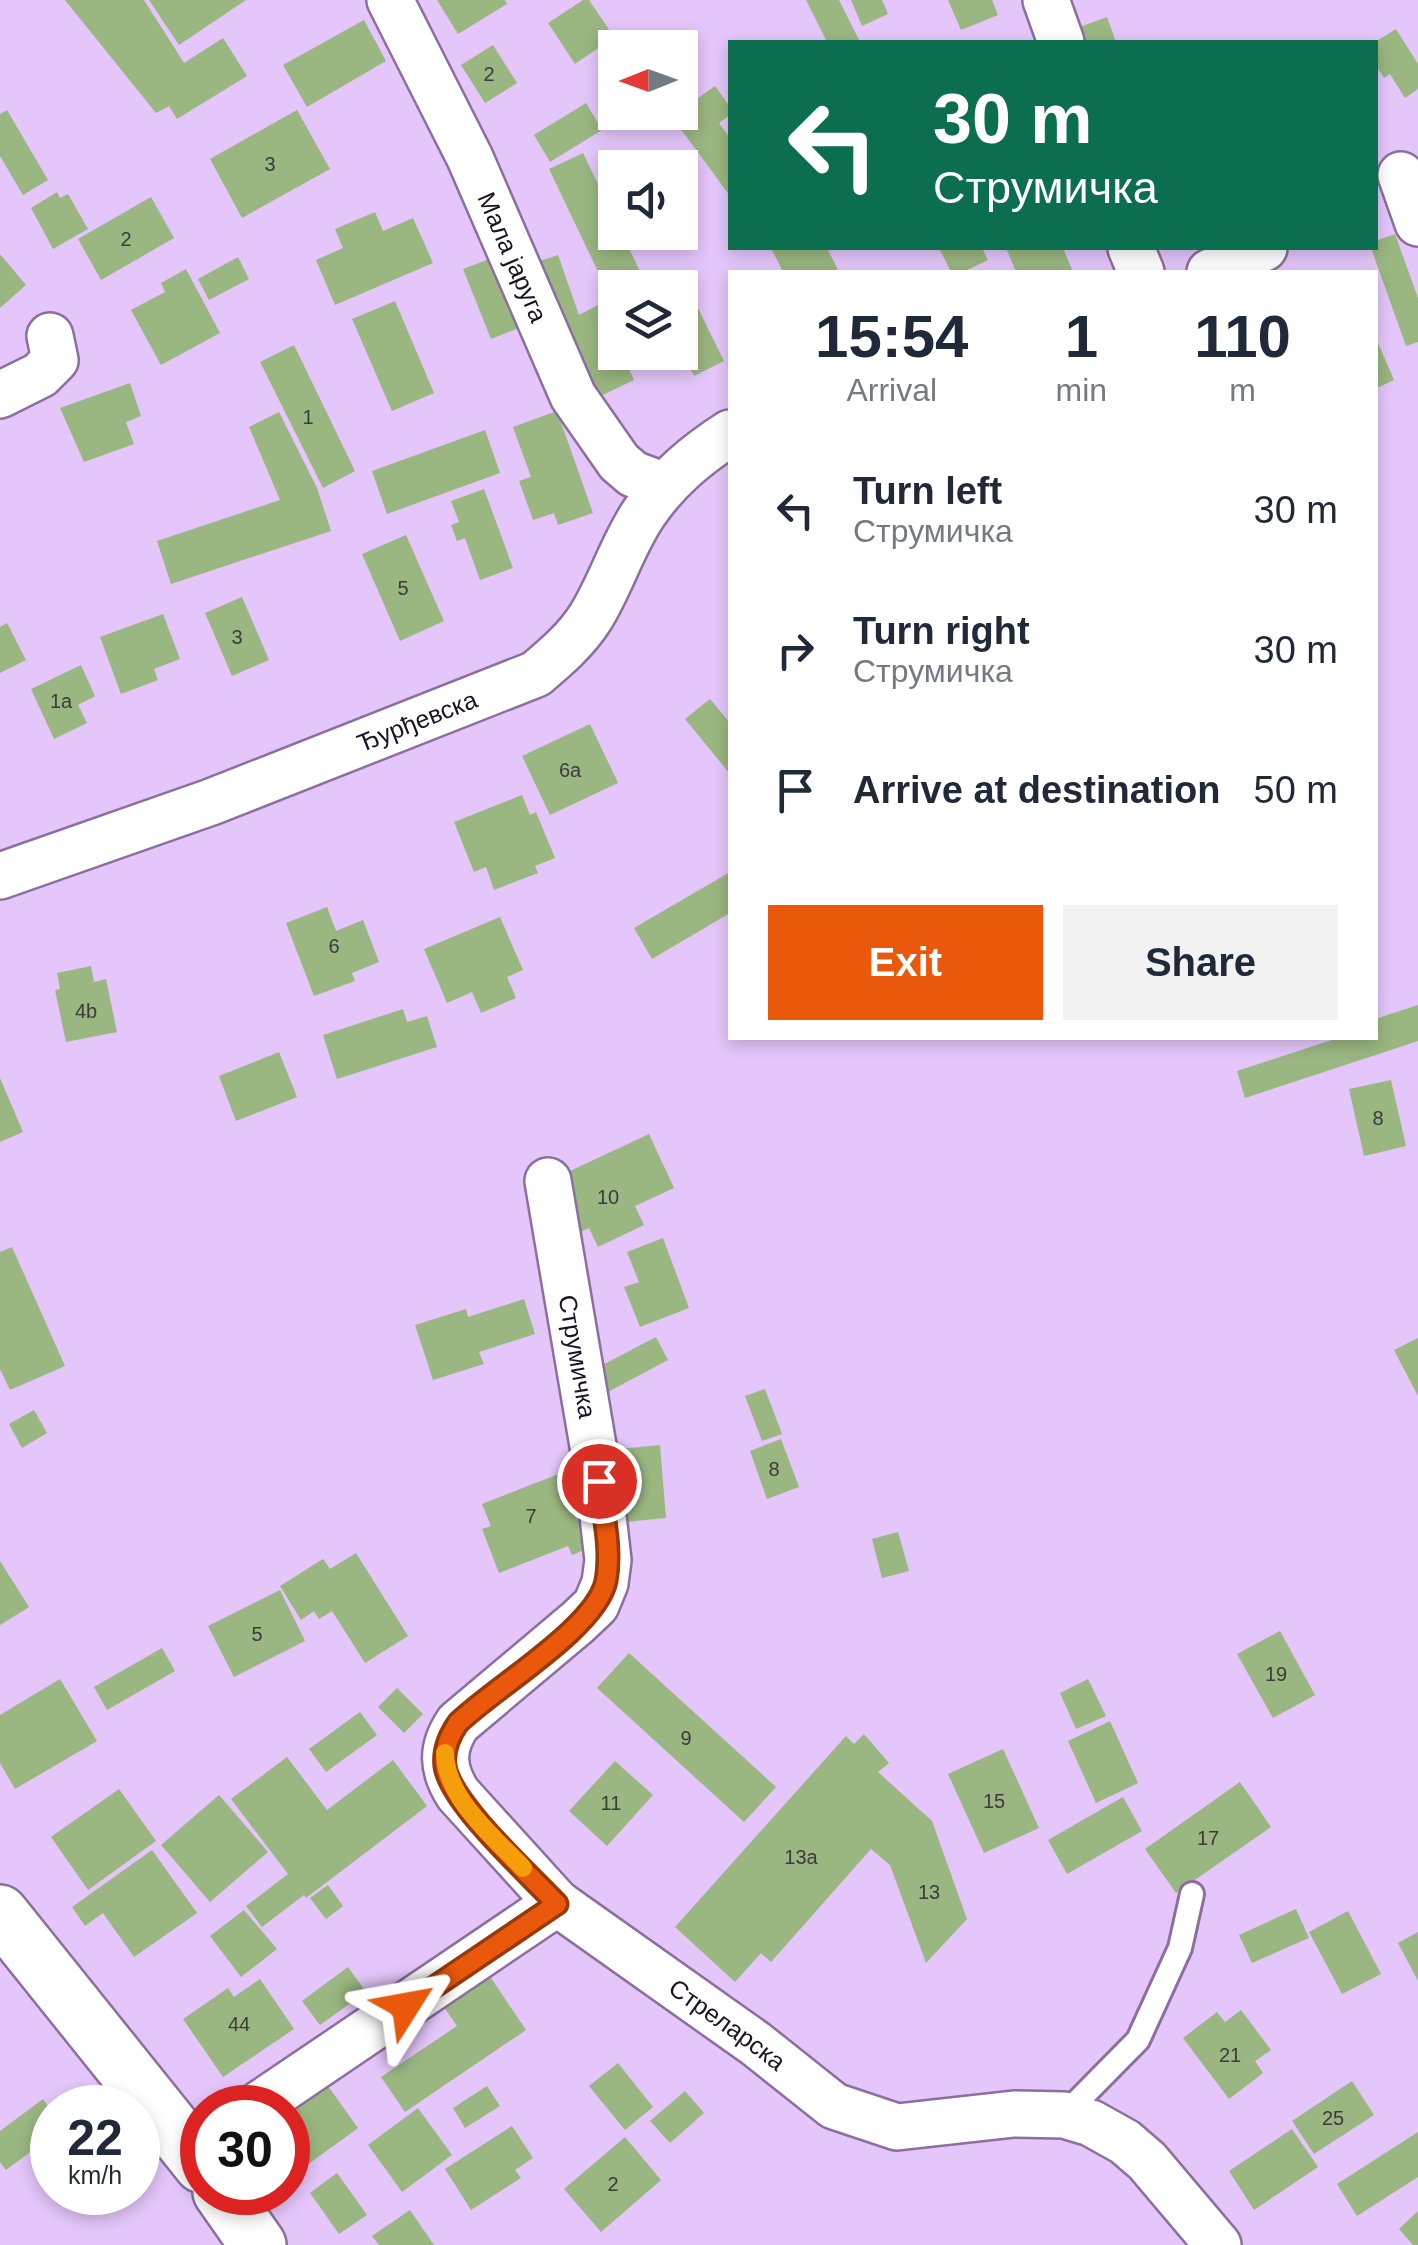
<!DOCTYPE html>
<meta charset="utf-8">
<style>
:root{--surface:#fff;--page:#f2f2f3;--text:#1f2937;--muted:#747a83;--accent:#ea580c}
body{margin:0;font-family:Arial,sans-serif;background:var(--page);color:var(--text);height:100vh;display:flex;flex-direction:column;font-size:38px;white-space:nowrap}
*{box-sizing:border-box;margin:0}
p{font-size:32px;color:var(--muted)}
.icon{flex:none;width:55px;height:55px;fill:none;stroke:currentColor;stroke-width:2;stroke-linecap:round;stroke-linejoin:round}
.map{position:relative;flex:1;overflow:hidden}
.details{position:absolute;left:728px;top:270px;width:650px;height:770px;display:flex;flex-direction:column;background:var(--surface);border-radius:0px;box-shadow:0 5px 15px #0003}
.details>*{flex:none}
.guide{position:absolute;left:728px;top:40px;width:650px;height:210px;border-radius:0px;box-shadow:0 5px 15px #0003;background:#0b6e4f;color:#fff;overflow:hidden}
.needle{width:65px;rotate:269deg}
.controls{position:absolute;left:598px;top:30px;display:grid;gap:20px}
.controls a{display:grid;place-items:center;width:100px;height:100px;border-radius:0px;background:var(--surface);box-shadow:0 5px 15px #0003;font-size:50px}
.speed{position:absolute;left:30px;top:2085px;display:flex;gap:20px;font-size:50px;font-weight:700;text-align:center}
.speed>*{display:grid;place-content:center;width:130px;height:130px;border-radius:50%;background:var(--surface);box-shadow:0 5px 15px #0003;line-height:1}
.speed small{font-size:25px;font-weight:400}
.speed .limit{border:15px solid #d22;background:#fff;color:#111}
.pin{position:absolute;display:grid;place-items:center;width:85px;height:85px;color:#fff;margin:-42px;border:5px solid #fff;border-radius:50%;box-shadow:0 2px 10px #0007}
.me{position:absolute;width:110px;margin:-55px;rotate:56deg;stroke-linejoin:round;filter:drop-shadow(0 0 8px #0008)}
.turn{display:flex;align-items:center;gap:35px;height:210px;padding:0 40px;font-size:45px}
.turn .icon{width:130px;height:130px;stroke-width:2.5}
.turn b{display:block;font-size:70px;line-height:85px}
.eta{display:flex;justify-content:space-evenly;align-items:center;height:170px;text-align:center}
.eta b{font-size:60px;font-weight:700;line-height:70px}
.primary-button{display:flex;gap:20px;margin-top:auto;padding:20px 40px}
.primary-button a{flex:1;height:115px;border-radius:0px;background:var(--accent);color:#fff;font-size:40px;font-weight:700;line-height:115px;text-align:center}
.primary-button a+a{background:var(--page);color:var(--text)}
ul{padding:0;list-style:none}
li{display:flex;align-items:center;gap:30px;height:140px;padding:0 40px}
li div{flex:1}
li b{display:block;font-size:38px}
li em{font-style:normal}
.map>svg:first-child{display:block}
</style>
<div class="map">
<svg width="1418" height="2245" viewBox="0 0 1418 2245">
<rect width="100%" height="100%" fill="#e4c6fa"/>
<g fill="#9ab681">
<path d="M 65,0 L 144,0 L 184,63 L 223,38 L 247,76 L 177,119 L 169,106 L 156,113 Z"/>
<path d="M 149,0 L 246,0 L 179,45 Z"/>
<path d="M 437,0 L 505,0 L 507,4 L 458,34 Z"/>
<path d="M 583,0 L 589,0 L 614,37 L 575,64 L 548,23 Z"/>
<path d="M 806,0 L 839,0 L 860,42 L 827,42 Z"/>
<path d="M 851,0 L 882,0 L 888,14 L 862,26 Z"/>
<path d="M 948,0 L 992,0 L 998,15 L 961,30 Z"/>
<path d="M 1107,17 L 1116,42 L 1078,42 L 1074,29 Z"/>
<path d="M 364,20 L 386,61 L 307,107 L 283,65 Z"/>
<path d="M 1396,29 L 1418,64 L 1418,89 L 1405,98 L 1390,74 L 1384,78 L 1375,64 L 1375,42 Z"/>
<path d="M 493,45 L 517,83 L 485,103 L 461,65 Z"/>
<path d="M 715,86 L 730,107 L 730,115 L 719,123 L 730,138 L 730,196 L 672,117 Z"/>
<path d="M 586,103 L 602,130 L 550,162 L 534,135 Z"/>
<path d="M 7,110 L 48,180 L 23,195 L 0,156 L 0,114 Z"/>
<path d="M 297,110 L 330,169 L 242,218 L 210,159 Z"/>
<path d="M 583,153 L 615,219 L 615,232 L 621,232 L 648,288 L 615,288 L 615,307 L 549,169 Z"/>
<path d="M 57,192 L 60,198 L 68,194 L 88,229 L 53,249 L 31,208 Z"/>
<path d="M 151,197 L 174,238 L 101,280 L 78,239 Z"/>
<path d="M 375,212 L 383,231 L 413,218 L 433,263 L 335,305 L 316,260 L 343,248 L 335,229 Z"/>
<path d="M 1395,234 L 1418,298 L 1418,342 L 1406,346 L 1371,248 L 1375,248 L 1375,241 Z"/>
<path d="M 771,248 L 827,248 L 839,272 L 783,272 Z"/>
<path d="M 939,248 L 982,248 L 988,260 L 963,272 L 951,272 Z"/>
<path d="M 1006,248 L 1063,248 L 1073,272 L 1016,272 Z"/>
<path d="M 0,254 L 26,285 L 0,308 Z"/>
<path d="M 558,255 L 579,315 L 598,305 L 615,340 L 615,352 L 621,352 L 634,380 L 588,402 L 531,264 Z"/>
<path d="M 238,257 L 249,279 L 209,300 L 198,279 Z"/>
<path d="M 492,258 L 519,328 L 491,339 L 463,269 Z"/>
<path d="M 186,269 L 220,333 L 161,365 L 131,310 L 165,292 L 161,283 Z"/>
<path d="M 395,301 L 434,393 L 392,411 L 352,319 Z"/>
<path d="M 696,304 L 724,361 L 694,376 L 680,347 L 680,312 Z"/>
<path d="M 1375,336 L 1394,380 L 1375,389 Z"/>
<path d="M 294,345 L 355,471 L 323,488 L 260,362 Z"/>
<path d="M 130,383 L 141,416 L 126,422 L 134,444 L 84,462 L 60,408 Z"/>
<path d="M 557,411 L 593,513 L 558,525 L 554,513 L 533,520 L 519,481 L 531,477 L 513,427 Z"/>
<path d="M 279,412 L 317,488 L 331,531 L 171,584 L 157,541 L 280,500 L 249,427 Z"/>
<path d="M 485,430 L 500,473 L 387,514 L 372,471 Z"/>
<path d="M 484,489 L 513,568 L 480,580 L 465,538 L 457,541 L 451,525 L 459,522 L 451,501 Z"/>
<path d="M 406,535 L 444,621 L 400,641 L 362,554 Z"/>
<path d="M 242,597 L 269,660 L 232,676 L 205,613 Z"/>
<path d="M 163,614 L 180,659 L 154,669 L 158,680 L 121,694 L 100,637 Z"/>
<path d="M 7,623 L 26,660 L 0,673 L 0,627 Z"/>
<path d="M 81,665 L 95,696 L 78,705 L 87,723 L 54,739 L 31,689 Z"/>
<path d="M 710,699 L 730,723 L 730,774 L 685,719 Z"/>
<path d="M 590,724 L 618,783 L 550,815 L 522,756 Z"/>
<path d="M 522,795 L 530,815 L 536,812 L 555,858 L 535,866 L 538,873 L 494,890 L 486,867 L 474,872 L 454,822 Z"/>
<path d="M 730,872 L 730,913 L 652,959 L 634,928 Z"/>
<path d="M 327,907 L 336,931 L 363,920 L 379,962 L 352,973 L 355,981 L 314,996 L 286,923 Z"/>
<path d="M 500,917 L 523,970 L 507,977 L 516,998 L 481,1013 L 472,992 L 447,1003 L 424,949 Z"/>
<path d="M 91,966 L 94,982 L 106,979 L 117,1032 L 66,1042 L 55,990 L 60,989 L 57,973 Z"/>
<path d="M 1418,1005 L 1418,1041 L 1245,1098 L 1237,1071 L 1338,1038 L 1375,1038 L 1375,1019 Z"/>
<path d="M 403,1009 L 407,1022 L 427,1016 L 437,1047 L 337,1079 L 323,1035 Z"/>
<path d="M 279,1052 L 297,1097 L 236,1121 L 219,1076 Z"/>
<path d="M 0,1078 L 23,1132 L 0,1142 Z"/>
<path d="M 1391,1080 L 1406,1146 L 1364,1156 L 1349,1089 Z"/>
<path d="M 649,1134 L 674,1188 L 635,1206 L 644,1225 L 598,1247 L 589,1228 L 578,1233 L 553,1179 Z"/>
<path d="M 663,1238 L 689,1308 L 640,1327 L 624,1287 L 639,1282 L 627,1252 Z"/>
<path d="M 12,1247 L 65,1366 L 10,1390 L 0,1369 L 0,1252 Z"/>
<path d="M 524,1299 L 535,1334 L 479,1352 L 484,1364 L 433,1380 L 415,1325 L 466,1309 L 468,1317 Z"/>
<path d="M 656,1337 L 668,1360 L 604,1394 L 591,1371 Z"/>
<path d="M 1418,1338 L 1418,1396 L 1394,1350 Z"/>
<path d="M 765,1389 L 782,1434 L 762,1441 L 745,1396 Z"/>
<path d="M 34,1410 L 47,1433 L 22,1448 L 9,1424 Z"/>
<path d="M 781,1439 L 799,1487 L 767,1499 L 750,1451 Z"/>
<path d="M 660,1445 L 666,1518 L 625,1522 L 619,1449 Z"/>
<path d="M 574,1468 L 586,1500 L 572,1506 L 589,1548 L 572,1555 L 568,1546 L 499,1573 L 482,1529 L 491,1526 L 482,1504 Z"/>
<path d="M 898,1532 L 909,1571 L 882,1578 L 872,1539 Z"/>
<path d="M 356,1553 L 408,1636 L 365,1663 L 332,1611 L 319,1619 L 314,1611 L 301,1620 L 280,1586 L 323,1559 L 330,1569 Z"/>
<path d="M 0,1561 L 29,1607 L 0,1625 Z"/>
<path d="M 280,1590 L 305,1641 L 234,1677 L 208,1626 Z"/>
<path d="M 1280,1631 L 1315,1695 L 1273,1718 L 1237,1654 Z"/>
<path d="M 162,1648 L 175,1671 L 107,1710 L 94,1687 Z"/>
<path d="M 629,1653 L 776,1787 L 744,1822 L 597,1688 Z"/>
<path d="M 60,1679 L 97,1741 L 15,1789 L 0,1763 L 0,1715 Z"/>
<path d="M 1088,1679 L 1106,1716 L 1076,1729 L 1060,1693 Z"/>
<path d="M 397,1688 L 423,1714 L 404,1733 L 378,1707 Z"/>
<path d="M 360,1712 L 377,1735 L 326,1772 L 309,1749 Z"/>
<path d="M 1110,1721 L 1138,1783 L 1096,1803 L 1068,1741 Z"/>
<path d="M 864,1734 L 889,1763 L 878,1772 L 932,1821 L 967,1919 L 926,1963 L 890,1865 L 871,1849 L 771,1962 L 761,1953 L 735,1982 L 675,1927 L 846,1736 L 854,1744 Z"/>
<path d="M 1003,1749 L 1039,1828 L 984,1853 L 948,1774 Z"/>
<path d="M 287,1757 L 327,1810 L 393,1760 L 427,1806 L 306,1898 L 304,1895 L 262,1927 L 246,1906 L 288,1874 L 231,1799 Z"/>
<path d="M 615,1761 L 653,1795 L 607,1846 L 569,1811 Z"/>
<path d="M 1240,1782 L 1271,1827 L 1176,1893 L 1145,1849 Z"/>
<path d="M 119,1789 L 156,1841 L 88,1890 L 51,1837 Z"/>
<path d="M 219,1795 L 268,1852 L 210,1902 L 161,1845 Z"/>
<path d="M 1123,1797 L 1142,1831 L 1067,1874 L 1048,1840 Z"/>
<path d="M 152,1850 L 197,1913 L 134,1957 L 103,1913 L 85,1926 L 72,1907 Z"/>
<path d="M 328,1885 L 343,1906 L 326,1919 L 310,1898 Z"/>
<path d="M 1296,1909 L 1309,1938 L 1252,1963 L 1239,1935 Z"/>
<path d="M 244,1910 L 277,1949 L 241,1977 L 210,1936 Z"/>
<path d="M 1348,1911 L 1381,1974 L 1342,1994 L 1309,1932 Z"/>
<path d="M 1418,1932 L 1418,1981 L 1398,1943 Z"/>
<path d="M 348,1967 L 366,1992 L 320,2025 L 302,2001 Z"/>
<path d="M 489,1975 L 526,2030 L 405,2112 L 381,2077 L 457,2026 L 443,2006 Z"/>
<path d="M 260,1979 L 294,2029 L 223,2077 L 183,2019 L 228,1988 L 234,1997 Z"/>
<path d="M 1241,2010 L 1271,2050 L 1255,2061 L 1263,2073 L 1229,2099 L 1183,2038 L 1217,2012 L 1225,2022 Z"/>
<path d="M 618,2063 L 653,2107 L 625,2130 L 589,2086 Z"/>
<path d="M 1352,2081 L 1374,2115 L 1314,2154 L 1292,2121 Z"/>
<path d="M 328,2086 L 358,2128 L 288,2179 L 288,2115 Z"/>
<path d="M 487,2086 L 500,2106 L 465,2128 L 453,2108 Z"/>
<path d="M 685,2091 L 704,2113 L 670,2143 L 650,2121 Z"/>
<path d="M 43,2099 L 52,2112 L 52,2136 L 6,2170 L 0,2162 L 0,2131 Z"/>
<path d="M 418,2108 L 452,2155 L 402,2192 L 368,2145 Z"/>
<path d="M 512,2126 L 533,2158 L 515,2170 L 521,2178 L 471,2210 L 445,2169 Z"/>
<path d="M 1292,2129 L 1318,2167 L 1254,2210 L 1229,2171 Z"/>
<path d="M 1418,2132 L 1418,2177 L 1357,2216 L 1337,2184 Z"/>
<path d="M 625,2137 L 661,2180 L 601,2232 L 564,2189 Z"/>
<path d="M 337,2173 L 367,2215 L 339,2234 L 310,2193 Z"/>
<path d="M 410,2210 L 434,2245 L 379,2245 L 372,2236 Z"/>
<path d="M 1418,2211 L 1418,2245 L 1413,2245 L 1399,2229 Z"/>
</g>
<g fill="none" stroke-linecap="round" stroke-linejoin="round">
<defs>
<path id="lane" d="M 1064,2115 L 1138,2040 L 1180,1948 L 1192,1894"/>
<g id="street">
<path id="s1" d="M 390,0 L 470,158 L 573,396 L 619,462 L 633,474 L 665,486"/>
<path d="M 1046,0 L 1061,42"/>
<path d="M 1401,175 L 1418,223"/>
<path d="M 1131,248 L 1141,272"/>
<path d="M 1210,272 L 1264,248"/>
<path d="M 0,395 L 40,375 L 55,360 L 50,336"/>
<path id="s2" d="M 0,876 L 211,802 L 536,674 C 556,657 576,640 590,618 C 611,585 622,545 644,513 C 667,479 696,455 730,433"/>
<path id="s3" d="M 548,1181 L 599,1481 L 608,1560 L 605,1583 L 596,1605 L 578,1622 L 458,1723 C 441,1748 442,1769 458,1794 L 557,1903"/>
<path id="s4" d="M 254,2108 L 557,1903 L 756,2044 L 834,2106 L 897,2127 L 1014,2114 L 1064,2115 L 1091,2123 L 1125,2142 L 1147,2161 L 1218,2245"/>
</g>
<g id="secondary">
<path d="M 0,1913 L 202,2165"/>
<path d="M 221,2192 L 258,2245"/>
</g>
</defs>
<use href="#lane" stroke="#8b6f9e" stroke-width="28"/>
<use href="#street" stroke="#8b6f9e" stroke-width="50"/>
<use href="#secondary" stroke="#8b6f9e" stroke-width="60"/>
<use href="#lane" stroke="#fff" stroke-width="22"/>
<use href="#street" stroke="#fff" stroke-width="45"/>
<use href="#secondary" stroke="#fff" stroke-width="55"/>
</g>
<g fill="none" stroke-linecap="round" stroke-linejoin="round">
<defs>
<path id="route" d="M 406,2006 L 557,1904 C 530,1875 450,1803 445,1766 C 443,1750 449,1736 458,1723 C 495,1687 596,1628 606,1581 C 612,1549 603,1513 599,1481"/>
</defs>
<use href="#route" stroke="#983908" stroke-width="25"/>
<use href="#route" stroke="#ea580c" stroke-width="18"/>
<path stroke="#f59e0b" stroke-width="18" d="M 445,1753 C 446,1799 494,1837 523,1868"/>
</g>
<g text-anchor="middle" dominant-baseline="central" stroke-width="10" stroke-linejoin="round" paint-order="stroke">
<g font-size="20" fill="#3c3b3c">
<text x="489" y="74">2</text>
<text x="270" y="164">3</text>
<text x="126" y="239">2</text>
<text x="308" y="417">1</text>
<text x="403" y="588">5</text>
<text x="237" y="637">3</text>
<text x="61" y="701">1a</text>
<text x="570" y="770">6a</text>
<text x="334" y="946">6</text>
<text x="86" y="1011">4b</text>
<text x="1378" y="1118">8</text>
<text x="608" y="1197">10</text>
<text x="774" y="1469">8</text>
<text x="531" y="1516">7</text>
<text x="257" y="1634">5</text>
<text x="1276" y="1674">19</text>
<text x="686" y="1738">9</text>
<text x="994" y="1801">15</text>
<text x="611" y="1803">11</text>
<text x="1208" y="1838">17</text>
<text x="801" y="1857">13a</text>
<text x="929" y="1892">13</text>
<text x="239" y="2024">44</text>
<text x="1230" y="2055">21</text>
<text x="1333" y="2118">25</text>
<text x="613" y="2184">2</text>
</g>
<g font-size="25" fill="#1d1225" stroke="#ebd8f8">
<text stroke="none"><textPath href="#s1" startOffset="285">Мала јаруга</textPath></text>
<text stroke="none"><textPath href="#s2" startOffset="445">Ђурђевска</textPath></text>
<text stroke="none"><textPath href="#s3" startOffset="178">Струмичка</textPath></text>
<text stroke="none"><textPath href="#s4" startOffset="575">Стреларска</textPath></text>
</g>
</g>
</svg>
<div class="controls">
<a><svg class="needle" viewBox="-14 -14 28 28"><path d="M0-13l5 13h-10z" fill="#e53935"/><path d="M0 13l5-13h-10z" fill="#747a83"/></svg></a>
<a><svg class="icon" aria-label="sound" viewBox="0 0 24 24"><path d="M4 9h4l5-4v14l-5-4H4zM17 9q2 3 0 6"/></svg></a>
<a><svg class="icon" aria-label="layers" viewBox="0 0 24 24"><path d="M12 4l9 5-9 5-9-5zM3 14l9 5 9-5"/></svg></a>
</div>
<div class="speed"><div>22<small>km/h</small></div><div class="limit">30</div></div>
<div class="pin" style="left:599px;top:1481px;background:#d93025"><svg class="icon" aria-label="arrive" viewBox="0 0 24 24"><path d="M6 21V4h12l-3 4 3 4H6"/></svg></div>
<svg class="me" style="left:406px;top:2006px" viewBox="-20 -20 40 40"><path d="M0-17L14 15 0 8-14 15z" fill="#ea580c" stroke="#fff" stroke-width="4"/></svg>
<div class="guide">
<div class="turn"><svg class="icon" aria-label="left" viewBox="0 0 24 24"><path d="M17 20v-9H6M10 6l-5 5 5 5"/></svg><div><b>30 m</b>Струмичка</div></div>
</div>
<section class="details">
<div class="eta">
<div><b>15:54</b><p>Arrival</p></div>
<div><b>1</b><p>min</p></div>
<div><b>110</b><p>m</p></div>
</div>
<ul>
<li><svg class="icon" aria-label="left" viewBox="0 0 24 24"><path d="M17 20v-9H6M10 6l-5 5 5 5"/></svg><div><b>Turn left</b><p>Струмичка</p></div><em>30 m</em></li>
<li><svg class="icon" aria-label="right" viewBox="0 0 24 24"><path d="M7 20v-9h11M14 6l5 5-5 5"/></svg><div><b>Turn right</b><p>Струмичка</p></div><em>30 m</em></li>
<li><svg class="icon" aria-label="arrive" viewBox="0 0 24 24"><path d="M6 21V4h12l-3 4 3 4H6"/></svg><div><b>Arrive at destination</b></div><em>50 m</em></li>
</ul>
<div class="primary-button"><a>Exit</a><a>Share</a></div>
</section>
</div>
